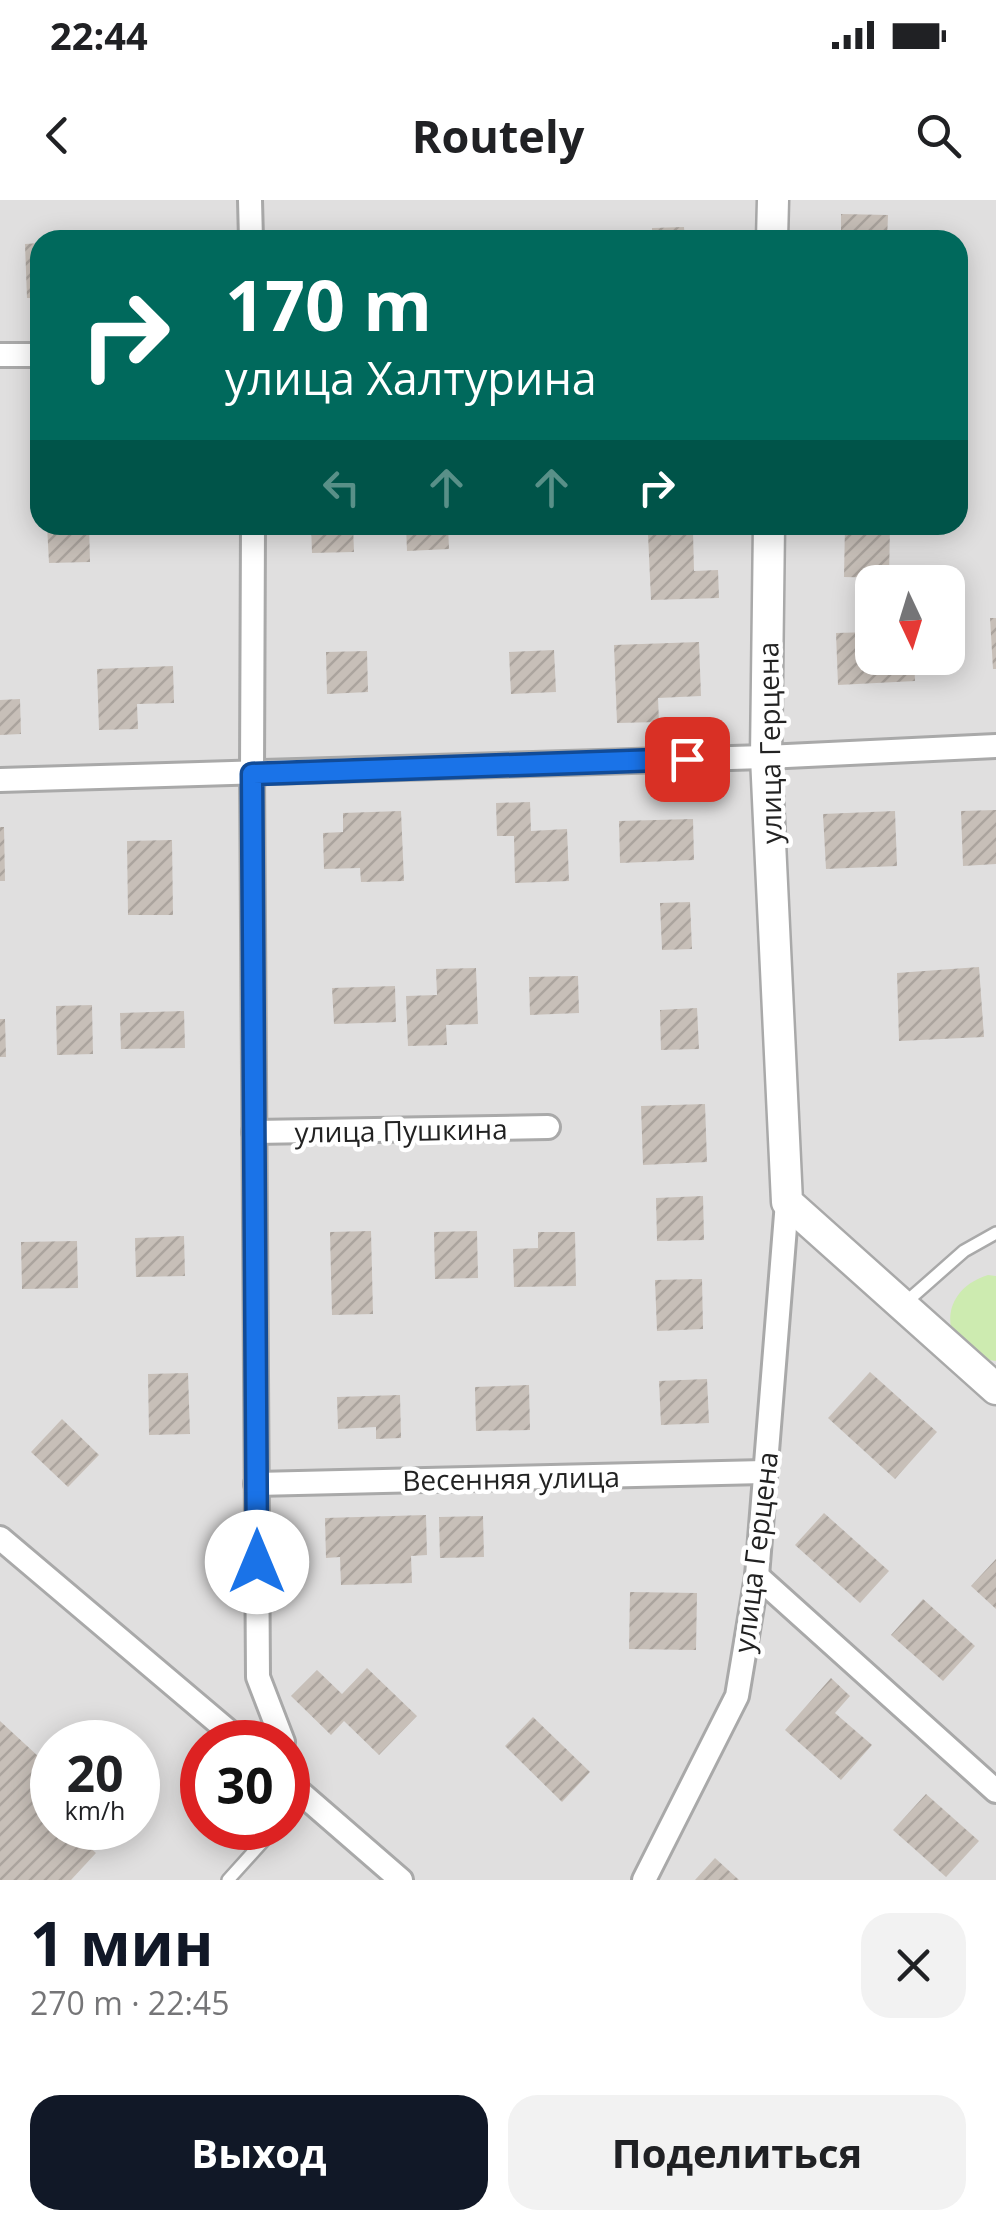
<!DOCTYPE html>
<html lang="ru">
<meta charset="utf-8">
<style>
:root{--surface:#fff;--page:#f2f2f2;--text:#202124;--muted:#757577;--accent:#111827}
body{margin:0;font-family:"Open Sans",sans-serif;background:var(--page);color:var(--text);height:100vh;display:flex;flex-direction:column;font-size:38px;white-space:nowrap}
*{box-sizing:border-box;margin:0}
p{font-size:32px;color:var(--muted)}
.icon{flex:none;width:55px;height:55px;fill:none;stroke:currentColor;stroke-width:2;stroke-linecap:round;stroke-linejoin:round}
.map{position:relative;height:1680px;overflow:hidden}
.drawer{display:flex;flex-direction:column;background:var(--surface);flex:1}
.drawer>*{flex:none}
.guide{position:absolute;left:30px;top:30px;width:938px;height:305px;border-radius:30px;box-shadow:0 5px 25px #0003;background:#00695c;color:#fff;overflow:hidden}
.needle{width:65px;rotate:176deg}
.tools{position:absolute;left:855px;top:365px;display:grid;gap:20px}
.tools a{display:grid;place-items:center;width:110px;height:110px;border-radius:20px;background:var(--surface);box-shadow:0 5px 25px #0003;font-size:50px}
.speed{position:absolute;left:30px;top:1520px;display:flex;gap:20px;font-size:50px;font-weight:700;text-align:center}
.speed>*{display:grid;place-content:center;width:130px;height:130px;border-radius:50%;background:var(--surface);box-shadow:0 5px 25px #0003;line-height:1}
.speed small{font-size:25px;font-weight:400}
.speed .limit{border:15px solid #d22;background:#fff;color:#111}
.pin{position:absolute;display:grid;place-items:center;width:85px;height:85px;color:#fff;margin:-42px;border-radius:20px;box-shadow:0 5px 15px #0006}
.me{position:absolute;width:110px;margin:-55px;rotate:0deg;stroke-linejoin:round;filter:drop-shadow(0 0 8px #0008)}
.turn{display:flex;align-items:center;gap:35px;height:210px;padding:0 30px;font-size:45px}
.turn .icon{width:130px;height:130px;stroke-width:2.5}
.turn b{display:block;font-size:70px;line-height:85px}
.lanes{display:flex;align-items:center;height:95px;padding:0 30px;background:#0003;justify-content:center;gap:50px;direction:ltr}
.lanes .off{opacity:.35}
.round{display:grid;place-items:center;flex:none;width:105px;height:105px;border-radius:30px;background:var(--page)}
.head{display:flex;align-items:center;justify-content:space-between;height:170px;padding:0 30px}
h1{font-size:60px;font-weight:700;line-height:75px;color:var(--accent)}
.primary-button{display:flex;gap:20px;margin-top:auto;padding:20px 30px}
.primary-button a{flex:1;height:115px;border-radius:30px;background:var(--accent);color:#fff;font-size:40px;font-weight:700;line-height:115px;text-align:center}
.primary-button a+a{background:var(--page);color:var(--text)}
.status{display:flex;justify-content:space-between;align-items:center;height:70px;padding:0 50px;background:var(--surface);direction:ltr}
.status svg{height:28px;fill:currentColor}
header{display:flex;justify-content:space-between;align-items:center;height:130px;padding:0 30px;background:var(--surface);font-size:45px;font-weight:700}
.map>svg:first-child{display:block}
</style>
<div class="status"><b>22:44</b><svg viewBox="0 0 49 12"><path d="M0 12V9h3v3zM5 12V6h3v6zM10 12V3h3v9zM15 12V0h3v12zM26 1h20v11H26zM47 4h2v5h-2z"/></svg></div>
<header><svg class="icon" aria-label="back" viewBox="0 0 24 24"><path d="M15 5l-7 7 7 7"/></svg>Routely<svg class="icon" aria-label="search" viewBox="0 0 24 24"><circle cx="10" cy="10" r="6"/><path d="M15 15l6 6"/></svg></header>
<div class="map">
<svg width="996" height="1680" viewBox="0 0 996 1680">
<defs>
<pattern id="building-hatch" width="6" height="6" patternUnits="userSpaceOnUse" patternTransform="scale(2.5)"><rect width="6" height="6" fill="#c7bfb8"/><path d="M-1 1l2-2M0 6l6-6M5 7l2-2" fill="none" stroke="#aba49e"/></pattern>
</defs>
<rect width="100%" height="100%" fill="#f2efe9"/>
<path fill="#e0dfdf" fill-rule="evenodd" d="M 0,0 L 996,0 L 996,1680 L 0,1680 ZM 40,40 L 958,40 L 958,325 L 40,325 ZM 872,382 L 948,382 L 948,458 L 872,458 ZM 52,1542 L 138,1542 L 138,1628 L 52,1628 ZM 202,1542 L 288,1542 L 288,1628 L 202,1628 Z"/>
<path fill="#cdebb0" d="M 988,1075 L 996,1076 L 996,1161 C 940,1156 933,1092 988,1075 Z"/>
<g fill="url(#building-hatch)">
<path d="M 841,14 L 888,15 L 887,40 L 841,40 Z"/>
<path d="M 684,27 L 685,40 L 652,40 L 652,28 Z"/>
<path d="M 40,43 L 40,98 L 27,98 L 25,44 Z"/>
<path d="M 47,325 L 89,325 L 90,362 L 49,363 Z"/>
<path d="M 311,325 L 353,325 L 354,352 L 312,353 Z"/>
<path d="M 406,325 L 448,325 L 449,349 L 407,351 Z"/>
<path d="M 515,325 L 574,325 L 575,330 L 515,332 Z"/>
<path d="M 845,325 L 890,325 L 889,378 L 844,377 Z"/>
<path d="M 693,332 L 694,371 L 718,370 L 719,398 L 651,400 L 648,334 Z"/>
<path d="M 990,418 L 996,418 L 996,469 L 993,469 Z"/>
<path d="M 872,432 L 872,458 L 914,458 L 915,481 L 838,485 L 836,433 Z"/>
<path d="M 699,442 L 701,496 L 658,498 L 659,522 L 617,523 L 614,445 Z"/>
<path d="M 554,450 L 556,492 L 511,494 L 509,452 Z"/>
<path d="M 367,451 L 368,492 L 327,494 L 326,452 Z"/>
<path d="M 173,466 L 174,503 L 137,504 L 138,529 L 99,530 L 97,469 Z"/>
<path d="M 20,499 L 21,534 L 0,535 L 0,500 Z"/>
<path d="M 530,602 L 531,631 L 567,629 L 569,681 L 515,683 L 514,636 L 497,636 L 496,603 Z"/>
<path d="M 996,610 L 996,664 L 963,666 L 961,611 Z"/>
<path d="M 401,611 L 404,681 L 361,682 L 360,668 L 324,669 L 323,633 L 343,632 L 343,613 Z"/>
<path d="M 895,611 L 897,666 L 826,669 L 823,614 Z"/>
<path d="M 693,619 L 694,660 L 620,663 L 619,621 Z"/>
<path d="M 0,627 L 4,627 L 5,681 L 0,681 Z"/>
<path d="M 172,640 L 173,715 L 128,715 L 127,641 Z"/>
<path d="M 690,702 L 692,749 L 662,750 L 660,703 Z"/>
<path d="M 979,767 L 984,837 L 899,841 L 897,773 Z"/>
<path d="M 476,768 L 478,824 L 446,825 L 447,845 L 408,846 L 406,796 L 437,795 L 436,769 Z"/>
<path d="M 578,776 L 579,813 L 530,815 L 529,777 Z"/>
<path d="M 395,786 L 396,822 L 334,824 L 332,788 Z"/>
<path d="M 92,805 L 93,854 L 57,855 L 56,806 Z"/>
<path d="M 697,808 L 699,849 L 661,850 L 660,810 Z"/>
<path d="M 184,811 L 185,848 L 121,849 L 120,813 Z"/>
<path d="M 0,819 L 5,819 L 6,857 L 0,857 Z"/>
<path d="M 705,904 L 707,962 L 643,965 L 641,906 Z"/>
<path d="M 703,996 L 704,1040 L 657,1041 L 656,998 Z"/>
<path d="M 371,1031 L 373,1114 L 332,1115 L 330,1032 Z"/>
<path d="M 477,1031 L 478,1078 L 435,1079 L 434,1032 Z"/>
<path d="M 538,1032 L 575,1032 L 576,1086 L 514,1087 L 513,1049 L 538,1048 Z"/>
<path d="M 184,1036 L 185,1076 L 136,1077 L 135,1038 Z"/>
<path d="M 77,1041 L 78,1088 L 22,1089 L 21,1042 Z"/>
<path d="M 702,1079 L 703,1129 L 657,1131 L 655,1080 Z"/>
<path d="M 870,1172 L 937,1232 L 895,1279 L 828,1218 Z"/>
<path d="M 188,1173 L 190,1234 L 149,1235 L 148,1174 Z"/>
<path d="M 707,1179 L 709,1223 L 661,1225 L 659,1181 Z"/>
<path d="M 529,1185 L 530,1230 L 476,1231 L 475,1187 Z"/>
<path d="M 400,1195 L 401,1238 L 376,1239 L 376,1227 L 338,1229 L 337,1197 Z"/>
<path d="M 62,1219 L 99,1255 L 68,1287 L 31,1252 Z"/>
<path d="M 824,1313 L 889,1371 L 860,1403 L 795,1345 Z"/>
<path d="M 426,1315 L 427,1355 L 411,1356 L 412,1383 L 341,1385 L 340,1357 L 326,1358 L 325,1318 Z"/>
<path d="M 483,1316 L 484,1357 L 440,1358 L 439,1317 Z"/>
<path d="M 996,1359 L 996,1409 L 971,1386 Z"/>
<path d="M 630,1392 L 697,1393 L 696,1450 L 629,1449 Z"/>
<path d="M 923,1399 L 975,1446 L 943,1481 L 891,1435 Z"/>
<path d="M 367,1468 L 417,1516 L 379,1555 L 344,1521 L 331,1535 L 291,1496 L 317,1470 L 342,1494 Z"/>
<path d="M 831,1478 L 850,1496 L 835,1513 L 872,1545 L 841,1580 L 785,1530 Z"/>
<path d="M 533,1517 L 590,1572 L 562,1602 L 505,1546 Z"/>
<path d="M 0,1521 L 52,1569 L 52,1628 L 68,1628 L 96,1653 L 71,1680 L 0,1680 Z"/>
<path d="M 926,1594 L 979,1641 L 946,1677 L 893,1630 Z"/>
<path d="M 715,1658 L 739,1680 L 695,1680 Z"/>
</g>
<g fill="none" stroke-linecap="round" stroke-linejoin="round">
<defs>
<g id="service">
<path d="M 905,1103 L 964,1051 L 996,1033"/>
<path d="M 288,1614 L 304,1596"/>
<path d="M 228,1680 L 275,1628"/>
</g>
<g id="minor">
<path d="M 250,0 L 251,40"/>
<path d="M 0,155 L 40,155"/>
<path d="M 253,325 L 252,574 L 258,1477 L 283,1542"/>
<path d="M 0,580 L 766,557 L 996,546"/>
<path d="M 254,932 L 548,927"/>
<path d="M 256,1284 L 765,1272"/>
<path d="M 0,1338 L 241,1542"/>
<path d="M 757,1376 L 996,1591"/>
<path d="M 288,1582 L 401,1680"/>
<path d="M 644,1680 L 737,1496 L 757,1376 L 787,1002"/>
</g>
<g id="tertiary">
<path d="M 772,40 L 773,0"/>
<path d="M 769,325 L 766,557 L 787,1002 L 996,1189"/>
</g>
</defs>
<use href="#service" stroke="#a9a9a9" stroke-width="16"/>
<use href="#minor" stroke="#a9a9a9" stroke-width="28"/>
<use href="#tertiary" stroke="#a9a9a9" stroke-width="35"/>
<use href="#service" stroke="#fff" stroke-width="11"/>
<use href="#minor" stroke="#fff" stroke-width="22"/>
<use href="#tertiary" stroke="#fff" stroke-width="30"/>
</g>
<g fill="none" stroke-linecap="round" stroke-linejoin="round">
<defs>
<path id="route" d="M 257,1362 L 252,574 L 687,559"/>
</defs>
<use href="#route" stroke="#114b97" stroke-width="25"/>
<use href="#route" stroke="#1a73e8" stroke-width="18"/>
</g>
<g text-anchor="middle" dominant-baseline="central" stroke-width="9" stroke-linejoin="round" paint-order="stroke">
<g font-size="28" fill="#222" stroke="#fff">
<text transform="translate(769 543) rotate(-91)">улица Герцена</text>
<text transform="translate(401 930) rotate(-1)">улица Пушкина</text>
<text transform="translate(511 1278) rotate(-1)">Весенняя улица</text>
<text transform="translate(755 1352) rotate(-83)">улица Герцена</text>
</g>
</g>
</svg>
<div class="tools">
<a><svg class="needle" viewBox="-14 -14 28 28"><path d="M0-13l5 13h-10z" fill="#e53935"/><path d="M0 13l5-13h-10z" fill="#757577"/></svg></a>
</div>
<div class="speed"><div>20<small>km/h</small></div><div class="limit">30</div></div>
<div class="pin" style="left:687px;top:559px;background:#d93025"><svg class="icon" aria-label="arrive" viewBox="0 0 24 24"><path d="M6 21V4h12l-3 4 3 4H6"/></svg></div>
<svg class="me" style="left:257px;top:1362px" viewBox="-20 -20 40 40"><circle r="19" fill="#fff"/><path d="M0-13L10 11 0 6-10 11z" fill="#1a73e8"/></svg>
<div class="guide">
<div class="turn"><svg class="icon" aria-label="right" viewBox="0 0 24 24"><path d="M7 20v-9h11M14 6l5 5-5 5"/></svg><div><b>170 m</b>улица Халтурина</div></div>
<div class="lanes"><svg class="icon off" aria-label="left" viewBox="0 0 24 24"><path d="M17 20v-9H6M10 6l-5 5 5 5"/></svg><svg class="icon off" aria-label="ahead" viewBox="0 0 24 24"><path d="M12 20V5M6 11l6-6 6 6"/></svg><svg class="icon off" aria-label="ahead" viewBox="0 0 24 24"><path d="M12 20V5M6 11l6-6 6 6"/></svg><svg class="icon" aria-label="right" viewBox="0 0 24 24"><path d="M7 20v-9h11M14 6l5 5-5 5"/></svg></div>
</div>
</div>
<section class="drawer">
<div class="head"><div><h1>1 мин</h1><p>270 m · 22:45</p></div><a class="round"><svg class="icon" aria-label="close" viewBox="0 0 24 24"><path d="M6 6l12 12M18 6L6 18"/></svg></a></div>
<div class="primary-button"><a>Выход</a><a>Поделиться</a></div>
</section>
